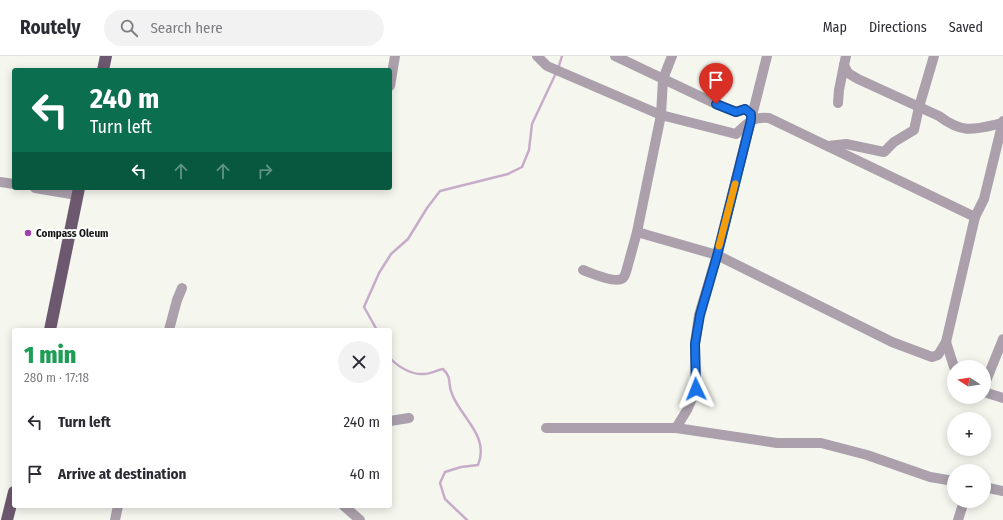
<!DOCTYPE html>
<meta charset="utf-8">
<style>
:root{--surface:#fff;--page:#f2f2f3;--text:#2b2b33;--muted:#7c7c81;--line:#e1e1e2}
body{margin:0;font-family:"Fira Sans Condensed",sans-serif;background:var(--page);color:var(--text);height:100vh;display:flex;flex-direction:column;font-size:15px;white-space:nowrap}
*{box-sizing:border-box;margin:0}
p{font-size:13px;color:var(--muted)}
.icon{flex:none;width:22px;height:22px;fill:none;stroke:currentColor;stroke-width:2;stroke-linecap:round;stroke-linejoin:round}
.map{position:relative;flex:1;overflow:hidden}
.drawer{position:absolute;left:12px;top:272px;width:380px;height:180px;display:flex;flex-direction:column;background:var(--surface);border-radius:4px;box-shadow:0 2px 10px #0003}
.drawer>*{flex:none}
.hud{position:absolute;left:12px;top:12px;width:380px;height:122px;border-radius:4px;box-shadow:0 2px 10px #0003;background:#0b6e4f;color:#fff;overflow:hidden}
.needle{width:26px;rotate:282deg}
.fabs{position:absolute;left:947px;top:304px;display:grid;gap:8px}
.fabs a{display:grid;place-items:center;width:44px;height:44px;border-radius:50%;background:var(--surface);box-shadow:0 2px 10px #0003;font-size:20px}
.pin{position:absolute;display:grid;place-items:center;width:34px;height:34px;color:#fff;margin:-41px -17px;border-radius:50% 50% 50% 0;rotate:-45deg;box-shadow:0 0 4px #0007}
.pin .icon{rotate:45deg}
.me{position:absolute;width:44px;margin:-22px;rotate:358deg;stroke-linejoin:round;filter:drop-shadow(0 0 3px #0008)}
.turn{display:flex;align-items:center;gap:14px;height:84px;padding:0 12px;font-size:18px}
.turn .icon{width:52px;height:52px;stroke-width:2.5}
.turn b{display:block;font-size:28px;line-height:34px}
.lanes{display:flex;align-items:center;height:38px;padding:0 12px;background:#0003;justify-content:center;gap:20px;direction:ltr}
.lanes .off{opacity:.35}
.round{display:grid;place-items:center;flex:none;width:42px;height:42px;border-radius:21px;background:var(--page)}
.overview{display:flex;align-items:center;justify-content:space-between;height:68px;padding:0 12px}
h1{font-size:24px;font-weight:800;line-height:30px;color:#1e9e55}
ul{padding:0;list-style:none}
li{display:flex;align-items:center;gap:12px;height:52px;padding:0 12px}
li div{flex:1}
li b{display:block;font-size:15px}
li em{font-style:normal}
header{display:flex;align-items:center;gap:24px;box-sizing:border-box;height:56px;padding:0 20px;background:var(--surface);border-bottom:1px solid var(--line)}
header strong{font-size:19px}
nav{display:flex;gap:22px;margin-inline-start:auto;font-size:14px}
.search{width:280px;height:36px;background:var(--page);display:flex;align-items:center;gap:10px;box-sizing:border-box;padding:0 14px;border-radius:22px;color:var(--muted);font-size:15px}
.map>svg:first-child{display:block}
</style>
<header>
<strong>Routely</strong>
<div class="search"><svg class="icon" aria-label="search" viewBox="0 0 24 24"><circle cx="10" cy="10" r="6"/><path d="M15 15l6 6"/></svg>Search here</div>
<nav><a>Map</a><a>Directions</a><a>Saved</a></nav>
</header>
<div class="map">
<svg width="1003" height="464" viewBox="0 0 1003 464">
<rect width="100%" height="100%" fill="#f5f7ef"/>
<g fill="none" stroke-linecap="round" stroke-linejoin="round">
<g stroke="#c7acc9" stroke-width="2.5">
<path d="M 558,13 L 562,0"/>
<path d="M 377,274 L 364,251 L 379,217 L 391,198 L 408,183 L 427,152 L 440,135 L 508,118 L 522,111 L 529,94 L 532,68 L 556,17"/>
<path d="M 390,302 C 398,311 412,319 424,318 C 430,318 437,314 443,313 C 453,323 447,327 452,338 C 461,362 490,380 478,409 L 461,411 L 445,416 L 440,427 L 445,443 L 467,464"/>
</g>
<g stroke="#aba0ac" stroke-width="10">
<path d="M 537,0 L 547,10 L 661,59 L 736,78 C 748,67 752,60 769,62 L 975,161"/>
<path d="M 615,0 L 716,48 L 736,56 L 745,53 L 751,58"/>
<path d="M 846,0 L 844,9 L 848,17 L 858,23 L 939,60 C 964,79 975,73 1003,67"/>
<path d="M 390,30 L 395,0"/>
<path d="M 838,47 L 839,34 L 844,9"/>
<path d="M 828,90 L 846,88 L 884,96 L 894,86 L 914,74 L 919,51 L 934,0"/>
<path d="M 0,126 L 14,128"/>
<path d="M 35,132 L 77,139"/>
<path d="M 637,176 L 717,199 L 892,286 L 932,301 L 938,299 L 946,286 L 975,161 L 984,143 L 1003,65"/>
<path d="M 583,214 C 591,217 616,228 623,222 C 625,220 625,218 626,216 L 637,176 L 661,59 L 663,23 L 672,0"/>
<path d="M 169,274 L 177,244 L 182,232"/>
<path d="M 946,286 L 954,311"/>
<path d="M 984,330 L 1003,283"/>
<path d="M 984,336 L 1003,342"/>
<path d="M 390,365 L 409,362"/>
<path d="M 546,372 L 676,372 L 777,387 L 821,387 L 867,399 L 930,421 L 954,425"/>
<path d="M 676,372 L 687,354 L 696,333 L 695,288 L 699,259 L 717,199 L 767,0"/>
<path d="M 984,431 L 1003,435"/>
<path d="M 344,450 L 360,464"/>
<path d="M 115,464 L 118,450"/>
<path d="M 958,464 L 964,445"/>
</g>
<g stroke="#6d596f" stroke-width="12">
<path d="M 103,14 L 106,0"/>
<path d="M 50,274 L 79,132"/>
<path d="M 7,464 L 14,436"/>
</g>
</g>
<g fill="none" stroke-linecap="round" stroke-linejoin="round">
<defs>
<path id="route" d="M 696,333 L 695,288 L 700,259 L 717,200 L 751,64 L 751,58 L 745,53 L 736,56 L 716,48"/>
</defs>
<use href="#route" stroke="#114b97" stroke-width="10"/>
<use href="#route" stroke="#1a73e8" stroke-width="7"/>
<path stroke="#f59e0b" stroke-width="7" d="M 719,190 L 735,128"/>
</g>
<circle fill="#a042ab" stroke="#fff" stroke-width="1.5" cx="28" cy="177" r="4"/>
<g text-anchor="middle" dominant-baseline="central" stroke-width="4" stroke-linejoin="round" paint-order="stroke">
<g font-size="11" font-weight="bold" fill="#181816" stroke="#fff" text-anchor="start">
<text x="36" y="177">Compass Oleum</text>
</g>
</g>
</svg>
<div class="fabs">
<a><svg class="needle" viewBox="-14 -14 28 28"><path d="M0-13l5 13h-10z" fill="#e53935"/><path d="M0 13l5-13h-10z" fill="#7c7c81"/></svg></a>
<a>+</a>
<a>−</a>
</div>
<div class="pin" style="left:716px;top:48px;background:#d93025"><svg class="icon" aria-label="arrive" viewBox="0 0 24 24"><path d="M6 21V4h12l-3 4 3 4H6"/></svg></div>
<svg class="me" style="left:696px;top:333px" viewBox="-20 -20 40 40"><path d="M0-17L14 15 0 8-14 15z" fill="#1a73e8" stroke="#fff" stroke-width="4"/></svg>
<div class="hud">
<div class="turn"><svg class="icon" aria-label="left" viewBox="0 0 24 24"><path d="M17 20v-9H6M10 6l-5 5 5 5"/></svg><div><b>240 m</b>Turn left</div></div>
<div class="lanes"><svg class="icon" aria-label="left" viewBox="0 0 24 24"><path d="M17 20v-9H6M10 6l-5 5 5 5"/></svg><svg class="icon off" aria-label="ahead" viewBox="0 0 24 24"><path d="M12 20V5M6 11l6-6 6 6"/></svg><svg class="icon off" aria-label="ahead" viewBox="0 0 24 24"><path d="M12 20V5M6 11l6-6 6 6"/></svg><svg class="icon off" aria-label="right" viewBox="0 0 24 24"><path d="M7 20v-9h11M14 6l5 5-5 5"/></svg></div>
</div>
<section class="drawer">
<div class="overview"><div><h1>1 min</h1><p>280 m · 17:18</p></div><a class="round"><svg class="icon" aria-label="close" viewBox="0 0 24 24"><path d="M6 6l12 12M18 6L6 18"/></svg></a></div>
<ul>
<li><svg class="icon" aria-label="left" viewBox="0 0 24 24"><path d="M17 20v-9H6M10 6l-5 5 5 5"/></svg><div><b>Turn left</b></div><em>240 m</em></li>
<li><svg class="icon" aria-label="arrive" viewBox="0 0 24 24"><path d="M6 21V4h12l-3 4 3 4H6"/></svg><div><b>Arrive at destination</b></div><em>40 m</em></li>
</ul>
</section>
</div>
